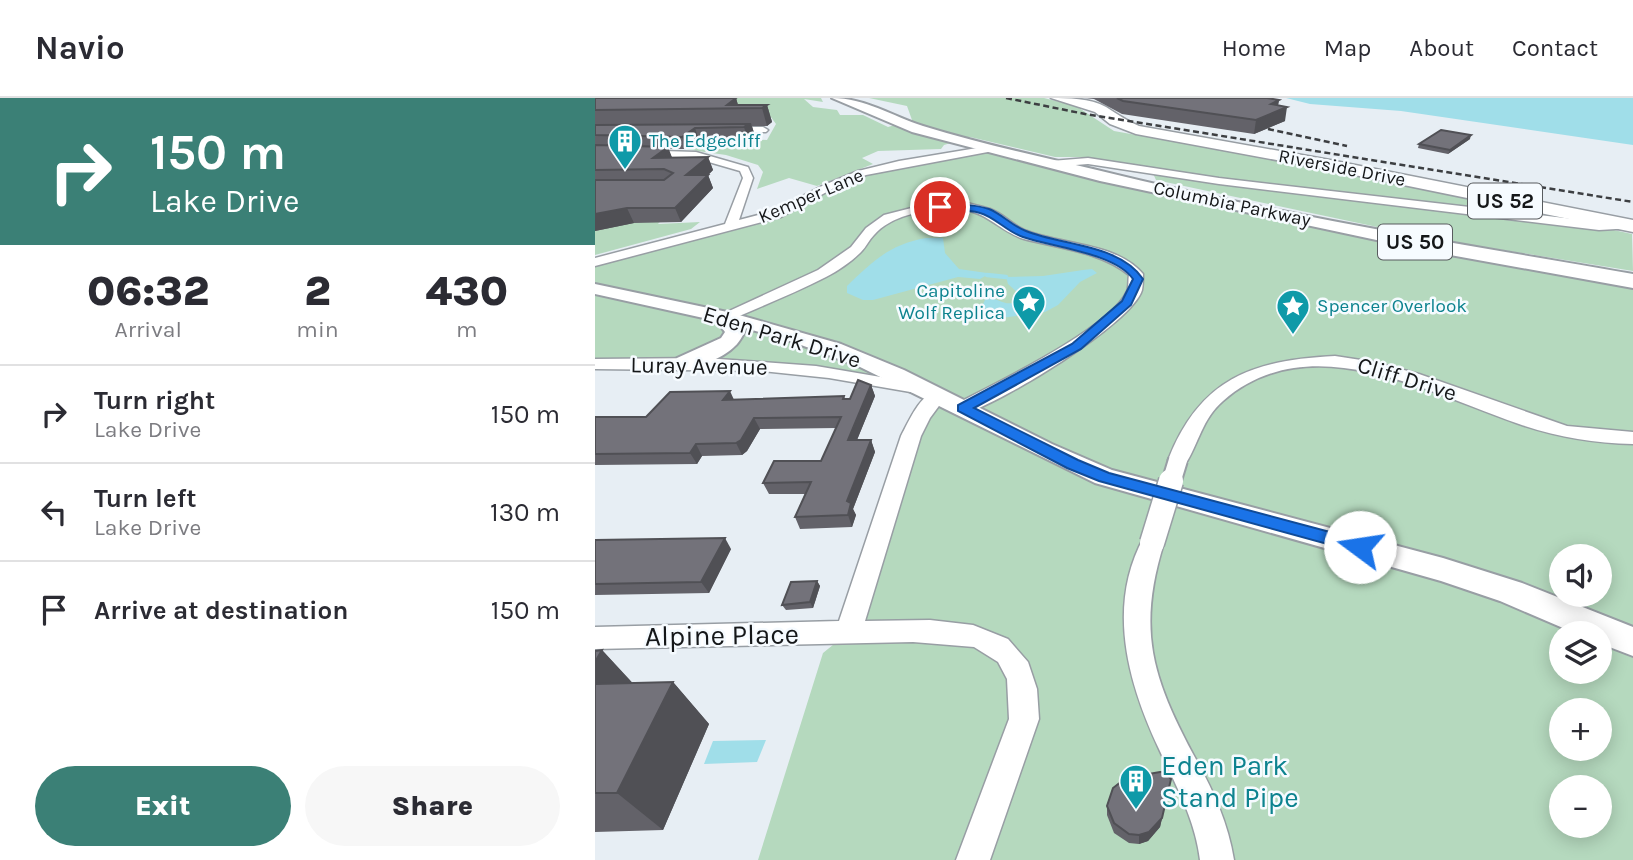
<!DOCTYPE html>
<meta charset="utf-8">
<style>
:root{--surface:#fff;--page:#f7f7f7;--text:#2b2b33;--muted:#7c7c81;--line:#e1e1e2;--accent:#3b8076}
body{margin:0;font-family:Karla,sans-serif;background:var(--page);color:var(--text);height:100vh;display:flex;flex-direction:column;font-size:26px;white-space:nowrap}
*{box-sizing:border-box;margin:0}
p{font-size:23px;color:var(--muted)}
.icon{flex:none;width:38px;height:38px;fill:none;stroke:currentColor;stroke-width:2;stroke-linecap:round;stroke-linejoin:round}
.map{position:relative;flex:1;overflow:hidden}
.details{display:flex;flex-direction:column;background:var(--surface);width:595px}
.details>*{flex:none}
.top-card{background:#3b8076;color:#fff;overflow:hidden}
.fabs{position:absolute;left:954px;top:446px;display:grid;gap:14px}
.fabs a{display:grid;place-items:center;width:63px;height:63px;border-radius:50%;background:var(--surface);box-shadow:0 4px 18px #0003;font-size:35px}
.pin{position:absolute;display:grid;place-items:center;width:60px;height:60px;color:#fff;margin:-30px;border:4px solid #fff;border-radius:50%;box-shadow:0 2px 7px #0007}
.me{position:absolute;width:77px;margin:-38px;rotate:284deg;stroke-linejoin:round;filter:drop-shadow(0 0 5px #0008)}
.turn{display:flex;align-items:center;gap:24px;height:147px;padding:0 35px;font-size:32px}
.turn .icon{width:91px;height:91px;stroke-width:2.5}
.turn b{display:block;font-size:49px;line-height:60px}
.eta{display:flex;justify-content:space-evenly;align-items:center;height:119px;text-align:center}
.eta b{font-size:42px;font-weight:800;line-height:49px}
.primary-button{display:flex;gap:14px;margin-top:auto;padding:14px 35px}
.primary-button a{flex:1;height:80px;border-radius:42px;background:var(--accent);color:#fff;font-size:28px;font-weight:800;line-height:80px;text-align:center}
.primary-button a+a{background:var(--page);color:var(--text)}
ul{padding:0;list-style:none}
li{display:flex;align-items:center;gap:21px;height:98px;padding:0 35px;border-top:2px solid var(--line)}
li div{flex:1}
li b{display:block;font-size:26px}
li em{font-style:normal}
header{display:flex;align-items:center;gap:42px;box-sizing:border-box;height:98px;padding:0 35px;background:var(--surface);border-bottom:2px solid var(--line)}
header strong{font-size:33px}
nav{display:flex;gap:38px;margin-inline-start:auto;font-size:24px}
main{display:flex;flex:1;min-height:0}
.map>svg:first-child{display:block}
</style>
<header>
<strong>Navio</strong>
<nav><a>Home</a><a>Map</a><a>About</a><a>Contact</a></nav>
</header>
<main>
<section class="details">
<div class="top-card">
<div class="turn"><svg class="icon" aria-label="right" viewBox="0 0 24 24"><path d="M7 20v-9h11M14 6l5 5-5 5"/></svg><div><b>150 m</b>Lake Drive</div></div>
</div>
<div class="eta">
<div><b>06:32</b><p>Arrival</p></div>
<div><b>2</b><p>min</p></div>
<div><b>430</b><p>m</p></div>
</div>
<ul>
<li><svg class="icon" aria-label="right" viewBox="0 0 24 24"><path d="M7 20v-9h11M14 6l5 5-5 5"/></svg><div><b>Turn right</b><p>Lake Drive</p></div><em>150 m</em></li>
<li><svg class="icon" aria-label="left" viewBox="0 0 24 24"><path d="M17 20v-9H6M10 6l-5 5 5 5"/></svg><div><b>Turn left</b><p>Lake Drive</p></div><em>130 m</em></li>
<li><svg class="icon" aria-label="arrive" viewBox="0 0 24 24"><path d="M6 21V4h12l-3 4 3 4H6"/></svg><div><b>Arrive at destination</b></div><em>150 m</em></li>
</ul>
<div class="primary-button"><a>Exit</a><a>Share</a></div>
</section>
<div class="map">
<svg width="1038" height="762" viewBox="0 0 1038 762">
<rect width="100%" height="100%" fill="#e7eef4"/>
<g fill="#b5d9be" fill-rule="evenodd">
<path d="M 110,0 L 226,0 L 228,4 L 209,1 L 218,9 L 242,12 L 245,17 L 268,17 L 293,29 L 317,22 L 312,8 L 274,0 L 449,0 L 481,8 L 519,33 L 776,79 L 1037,136 L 1038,173 L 834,140 L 561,82 L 555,69 L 491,59 L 460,59 L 375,39 L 349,47 L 346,51 L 283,53 L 267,60 L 278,66 L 222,88 L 194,80 L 162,91 L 168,74 L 163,67 L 131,57 L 89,51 L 102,48 L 109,40 L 172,42 L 181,26 L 170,11 L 108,4 Z"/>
<path d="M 394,51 L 633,107 L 1038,183 L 1038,762 L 163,762 L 228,555 L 254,534 L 316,338 L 344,296 L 223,273 L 0,266 L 0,164 L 164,122 L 259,78 ZM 966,458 L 1004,458 L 1004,497 L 966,497 ZM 966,536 L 1004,536 L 1004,574 L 966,574 ZM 966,612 L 1004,612 L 1004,651 L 966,651 ZM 966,690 L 1004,690 L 1004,728 L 966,728 Z"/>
<path d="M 73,115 L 63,126 L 105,124 L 96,131 L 0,157 L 0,133 Z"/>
</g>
<g fill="#a0dee9">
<path d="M 691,0 L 1038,0 L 1038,47 L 806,13 L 715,6 Z"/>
<path d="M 331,140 L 348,140 L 350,155 L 364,171 L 392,175 L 392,177 L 385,181 L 363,179 L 278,202 L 268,202 L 252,195 L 252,188 C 277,164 295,146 331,140 Z"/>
<path d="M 488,172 L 497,171 L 502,175 L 485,184 L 463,207 L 450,214 L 406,220 L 386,210 L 391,200 C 404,199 410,210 423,203 L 423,195 L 413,186 L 411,179 L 448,178 Z"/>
<path d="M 171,642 L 162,664 L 109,666 L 118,643 Z"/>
</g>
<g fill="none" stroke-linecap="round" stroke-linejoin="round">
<path stroke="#a0dee9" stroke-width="4.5" d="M 392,177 L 411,179"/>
<defs>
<g id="minor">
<path d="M 168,29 L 173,32 L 171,34 L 131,35 L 126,32 L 131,29 Z"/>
<path d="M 394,48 L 399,51 L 398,53 L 271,77 L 237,91 L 186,119 L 0,168 L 0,160 L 130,126 L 148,80 L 145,73 L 100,60 L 0,57 L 0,51 L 101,54 L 153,69 L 158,80 L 144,122 L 178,113 L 229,87 L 263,73 L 304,63 Z"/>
<path d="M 493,60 L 624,80 L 1004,124 L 1035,123 L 1038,124 L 1038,130 L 1004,132 L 624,86 L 493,66 L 456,69 L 451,66 L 456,63 Z"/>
<path d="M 369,104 C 378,107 387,108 395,111 C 409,116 418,128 432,133 C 468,147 522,145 548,176 C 548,181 548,187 547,192 C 537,226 403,307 368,316 L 359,310 L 361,306 C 399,286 516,230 532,193 C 534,189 533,182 534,177 C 506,154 464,150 429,141 C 406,134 392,114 368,112 C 340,109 298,115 279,137 C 274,142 271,149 266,154 C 257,163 243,173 231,179 C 200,195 167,208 135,222 L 129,224 L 121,219 L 223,172 L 256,149 L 271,130 L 289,117 L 336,105 Z"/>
<path d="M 740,258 L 779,264 L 824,276 L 972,328 L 1038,334 L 1038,346 C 998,345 962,339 924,326 C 833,295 715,227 628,303 C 607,321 604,345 590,367 L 576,367 L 573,362 C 605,280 658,262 740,258 Z"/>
<path d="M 110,260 L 221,268 L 327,286 L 336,291 L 327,296 L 234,280 L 166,273 L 0,271 L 0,261 Z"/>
<path d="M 343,292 L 352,297 L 335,320 L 326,338 L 270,523 L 335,522 L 378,527 L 413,541 L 433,564 L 442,591 L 444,621 L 395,762 L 361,762 L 414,621 L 412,581 L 403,564 L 379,549 L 318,544 L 0,551 L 0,529 L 244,523 L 306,338 C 314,323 325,296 343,292 Z"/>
<path d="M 557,436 L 565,439 L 569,445 C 542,531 557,579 598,656 C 617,690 633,724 639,762 L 605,762 C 600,721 581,688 564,651 C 533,585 511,508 549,439 Z"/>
</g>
<path id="tertiary" d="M 0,186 L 137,215 L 246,246 L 309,272 L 457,346 L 517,372 L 848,460 L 927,485 L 1038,529 L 1038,558 L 1004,545 L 1004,536 L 982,536 L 905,503 L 846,483 L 500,385 L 263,268 L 198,244 L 147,229 L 150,234 C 147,238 144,245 140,248 C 129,260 98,273 82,270 L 79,265 L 82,260 L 126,240 L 130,234 L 122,223 L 0,196 Z"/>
<path id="primary" d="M 456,0 C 473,0 495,0 511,9 C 522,16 532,23 544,28 L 735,62 L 1038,122 L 1038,134 L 735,72 L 541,36 L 515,26 L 500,14 Z"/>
<path id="trunk" d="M 237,0 C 270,0 297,18 328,28 C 385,46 444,58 502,72 C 679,116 859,145 1038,176 L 1038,190 L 833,153 L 505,83 L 317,34 Z"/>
</defs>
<use href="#minor" stroke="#989ea4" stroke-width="3"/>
<use href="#tertiary" stroke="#989ea4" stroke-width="4"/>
<use href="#primary" stroke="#989ea4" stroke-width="3"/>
<use href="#trunk" stroke="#989ea4" stroke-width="4"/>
<use href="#minor" fill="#fff" fill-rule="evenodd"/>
<use href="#tertiary" fill="#fff" fill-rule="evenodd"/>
<use href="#primary" fill="#fff" fill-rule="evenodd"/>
<use href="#trunk" fill="#fff" fill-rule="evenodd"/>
<g stroke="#3d3f42" stroke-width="2.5" stroke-dasharray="6 3.5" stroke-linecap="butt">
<path d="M 411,0 L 490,16 L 1038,104"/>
<path d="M 673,31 L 752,48"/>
</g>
<defs>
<path id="minor-bridge-far1" d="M 576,385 L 583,362"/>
<path id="minor-bridge" d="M 557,445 L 576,383"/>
</defs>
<use href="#minor-bridge-far1" stroke="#989ea4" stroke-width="22" stroke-linecap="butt"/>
<use href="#minor-bridge" stroke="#989ea4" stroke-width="27" stroke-linecap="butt"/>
<use href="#minor-bridge-far1" stroke="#fff" stroke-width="18"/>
<use href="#minor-bridge" stroke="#fff" stroke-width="24"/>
</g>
<g fill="#636269">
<path d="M 0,0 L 141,0 L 143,7 L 172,7 L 177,24 L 172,28 L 157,28 L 160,38 L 153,42 L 104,42 L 92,51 L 73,51 L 77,60 L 113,59 L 118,72 L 113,77 L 118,90 L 86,124 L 39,125 L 0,133 Z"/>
<path d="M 489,0 L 672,0 L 684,2 L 683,7 L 690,23 L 659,36 L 527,16 L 499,1 Z"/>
<path d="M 875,41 L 853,56 L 823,50 L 824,46 Z"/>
<path d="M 276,287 L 280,298 L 262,342 L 276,342 L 280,354 L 258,411 L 261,417 L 257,429 L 205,431 L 200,419 L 210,396 L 174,396 L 168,385 L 226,363 L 241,330 L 165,331 L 152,353 L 147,357 L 107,358 L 102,366 L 0,367 L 0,319 L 51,319 L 139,302 L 249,298 L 250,301 L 255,301 Z"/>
<path d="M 0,442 L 136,451 L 114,495 L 0,497 Z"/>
<path d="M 222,483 L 225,488 L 218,510 L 191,512 L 187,507 Z"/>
<path d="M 7,552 L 37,585 L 78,584 L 114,626 L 68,732 L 0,734 L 0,553 Z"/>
<path d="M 574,691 L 565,729 L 553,743 L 544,746 L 534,745 L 519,735 L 512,717 L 512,708 Z"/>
</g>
<g fill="#505055">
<path d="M 141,0 L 144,11 L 132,7 Z"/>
<path d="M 684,2 L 682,13 L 692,9 L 690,23 L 659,36 L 661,22 L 676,6 Z"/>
<path d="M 172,7 L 177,24 L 172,28 L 167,10 Z"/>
<path d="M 156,26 L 160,38 L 153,42 L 149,29 Z"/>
<path d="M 100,30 L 104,42 L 92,51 L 87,39 Z"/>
<path d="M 876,37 L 875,41 L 853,56 L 855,52 Z"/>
<path d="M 73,49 L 78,62 L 58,60 Z"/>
<path d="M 113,59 L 118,72 L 113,77 L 118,90 L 86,124 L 80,110 L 91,77 Z"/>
<path d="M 32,110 L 39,125 L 0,133 L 0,116 Z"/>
<path d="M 276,287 L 280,298 L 257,354 L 253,342 Z"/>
<path d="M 135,293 L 140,304 L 128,302 Z"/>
<path d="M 159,320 L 165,331 L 152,353 L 147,357 L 141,345 Z"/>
<path d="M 276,342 L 280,354 L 258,411 L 261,417 L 257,429 L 253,417 L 252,403 Z"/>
<path d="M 101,346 L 107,358 L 102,366 L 95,355 Z"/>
<path d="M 130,440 L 136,451 L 114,495 L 106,484 Z"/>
<path d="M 222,483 L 225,488 L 218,510 L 215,504 Z"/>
<path d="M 7,552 L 47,595 L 0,599 L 0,564 Z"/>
<path d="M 78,584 L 114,626 L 68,732 L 22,695 Z"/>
<path d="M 576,681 L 565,729 L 553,743 L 544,746 L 544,737 Z"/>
</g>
<g fill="#73727a" stroke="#505055" stroke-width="2">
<path d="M 0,0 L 141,0 L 132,7 L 172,7 L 167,10 L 0,12 Z"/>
<path d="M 522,0 L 672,0 L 684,2 L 676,6 L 692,9 L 661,22 L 528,3 Z"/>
<path d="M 156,26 L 149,29 L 100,30 L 87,39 L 0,37 L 0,27 Z"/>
<path d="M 846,32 L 876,37 L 855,52 L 824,46 Z"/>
<path d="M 0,47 L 73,49 L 58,60 L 113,59 L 91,77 L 113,77 L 80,110 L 32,110 L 0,116 L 0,82 L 69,82 L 78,75 L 69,71 L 0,72 Z"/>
<path d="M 263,282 L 276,287 L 253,342 L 276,342 L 252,403 L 256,405 L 253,417 L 200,419 L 216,384 L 168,385 L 179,363 L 226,363 L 246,319 L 159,320 L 146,342 L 141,345 L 101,346 L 95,355 L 0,356 L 0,319 L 51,319 L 75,294 L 135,293 L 128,302 L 249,298 L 248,301 L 255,301 Z"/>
<path d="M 130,440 L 106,484 L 0,486 L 0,442 Z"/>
<path d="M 222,483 L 215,504 L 187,507 L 196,484 Z"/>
<path d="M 7,552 L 0,564 L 0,553 Z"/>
<path d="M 78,584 L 22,695 L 0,695 L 0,586 Z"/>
<path d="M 565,674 L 570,674 L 576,681 L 567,720 L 554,734 L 544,737 L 534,736 L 519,725 L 512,708 L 518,690 L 531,680 Z"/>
</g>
<path fill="#1a73e8" stroke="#114b97" stroke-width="2" d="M 345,106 C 361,106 378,106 394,111 C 407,116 417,128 431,133 C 468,148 524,146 548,181 L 536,207 L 486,251 L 379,310 L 483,362 L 514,375 L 765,442 L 771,444 L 774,449 L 771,453 L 765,455 L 504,383 L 472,370 L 363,313 L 363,307 L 477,246 L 527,203 L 538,181 C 520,155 457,149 428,139 C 412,134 400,119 385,115 C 371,111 357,113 342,111 L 341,109 Z"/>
<defs>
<symbol id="building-pin" viewBox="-11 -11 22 30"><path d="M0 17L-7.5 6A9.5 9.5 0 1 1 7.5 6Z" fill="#0f9aa8" stroke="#f6fbff"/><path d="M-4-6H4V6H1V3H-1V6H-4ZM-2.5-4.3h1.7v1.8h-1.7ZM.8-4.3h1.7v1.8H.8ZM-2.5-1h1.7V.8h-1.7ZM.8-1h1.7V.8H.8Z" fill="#fff"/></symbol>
<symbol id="sight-pin" viewBox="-11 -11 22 30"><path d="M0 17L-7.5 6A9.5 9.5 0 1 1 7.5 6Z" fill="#0f9aa8" stroke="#f6fbff"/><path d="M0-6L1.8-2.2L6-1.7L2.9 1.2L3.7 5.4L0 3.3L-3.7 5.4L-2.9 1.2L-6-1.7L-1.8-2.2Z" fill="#fff"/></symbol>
</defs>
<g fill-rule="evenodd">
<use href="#building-pin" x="11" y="24" width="38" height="52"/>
<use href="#sight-pin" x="415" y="185" width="38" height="52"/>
<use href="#sight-pin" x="679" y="189" width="38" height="52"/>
<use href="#building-pin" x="522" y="664" width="38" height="52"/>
</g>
<g text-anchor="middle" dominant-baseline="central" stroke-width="5" stroke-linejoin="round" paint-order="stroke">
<g font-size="19" fill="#0d838f" stroke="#f6fbff" text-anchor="start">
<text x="54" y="43">The Edgecliff</text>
<text x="410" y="193" text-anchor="end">Capitoline<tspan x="410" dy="22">Wolf Replica</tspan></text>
<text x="722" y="208">Spencer Overlook</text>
</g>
<g font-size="19" fill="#151719" stroke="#f6fbff">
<text transform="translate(747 70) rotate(11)">Riverside Drive</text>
<text transform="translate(216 98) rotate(-23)">Kemper Lane</text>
<text transform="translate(637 106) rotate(12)">Columbia Parkway</text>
</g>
<g fill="#f6fbff" stroke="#585b5e" stroke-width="2">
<rect x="873" y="85.5" width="74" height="35" rx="5"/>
<rect x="783" y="126.5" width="74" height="35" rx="5"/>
</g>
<g font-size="21" font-weight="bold" fill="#151719">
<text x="910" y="103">US 52</text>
<text x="820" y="144">US 50</text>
</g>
<g font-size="23" fill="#151719" stroke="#f6fbff">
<text transform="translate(187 239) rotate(17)">Eden Park Drive</text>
<text transform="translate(104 268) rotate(1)">Luray Avenue</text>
<text transform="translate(812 281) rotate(17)">Cliff Drive</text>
</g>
<g font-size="28" fill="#151719" stroke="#f6fbff">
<text transform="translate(127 537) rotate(-1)">Alpine Place</text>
</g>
<g font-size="28" fill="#0d838f" stroke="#f6fbff" text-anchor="start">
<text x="566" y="667">Eden Park<tspan x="566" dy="32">Stand Pipe</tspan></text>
</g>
</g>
</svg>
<div class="fabs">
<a><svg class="icon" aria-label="sound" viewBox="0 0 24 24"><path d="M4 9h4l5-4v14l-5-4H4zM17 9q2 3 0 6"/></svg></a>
<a><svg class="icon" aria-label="layers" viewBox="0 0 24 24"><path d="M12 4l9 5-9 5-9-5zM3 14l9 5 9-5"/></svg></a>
<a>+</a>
<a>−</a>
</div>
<div class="pin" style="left:345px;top:109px;background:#d93025"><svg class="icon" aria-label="arrive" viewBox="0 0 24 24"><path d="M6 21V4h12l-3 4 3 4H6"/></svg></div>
<svg class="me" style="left:765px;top:449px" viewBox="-20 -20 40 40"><circle r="19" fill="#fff"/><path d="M0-13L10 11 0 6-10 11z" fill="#1a73e8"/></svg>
</div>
</main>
